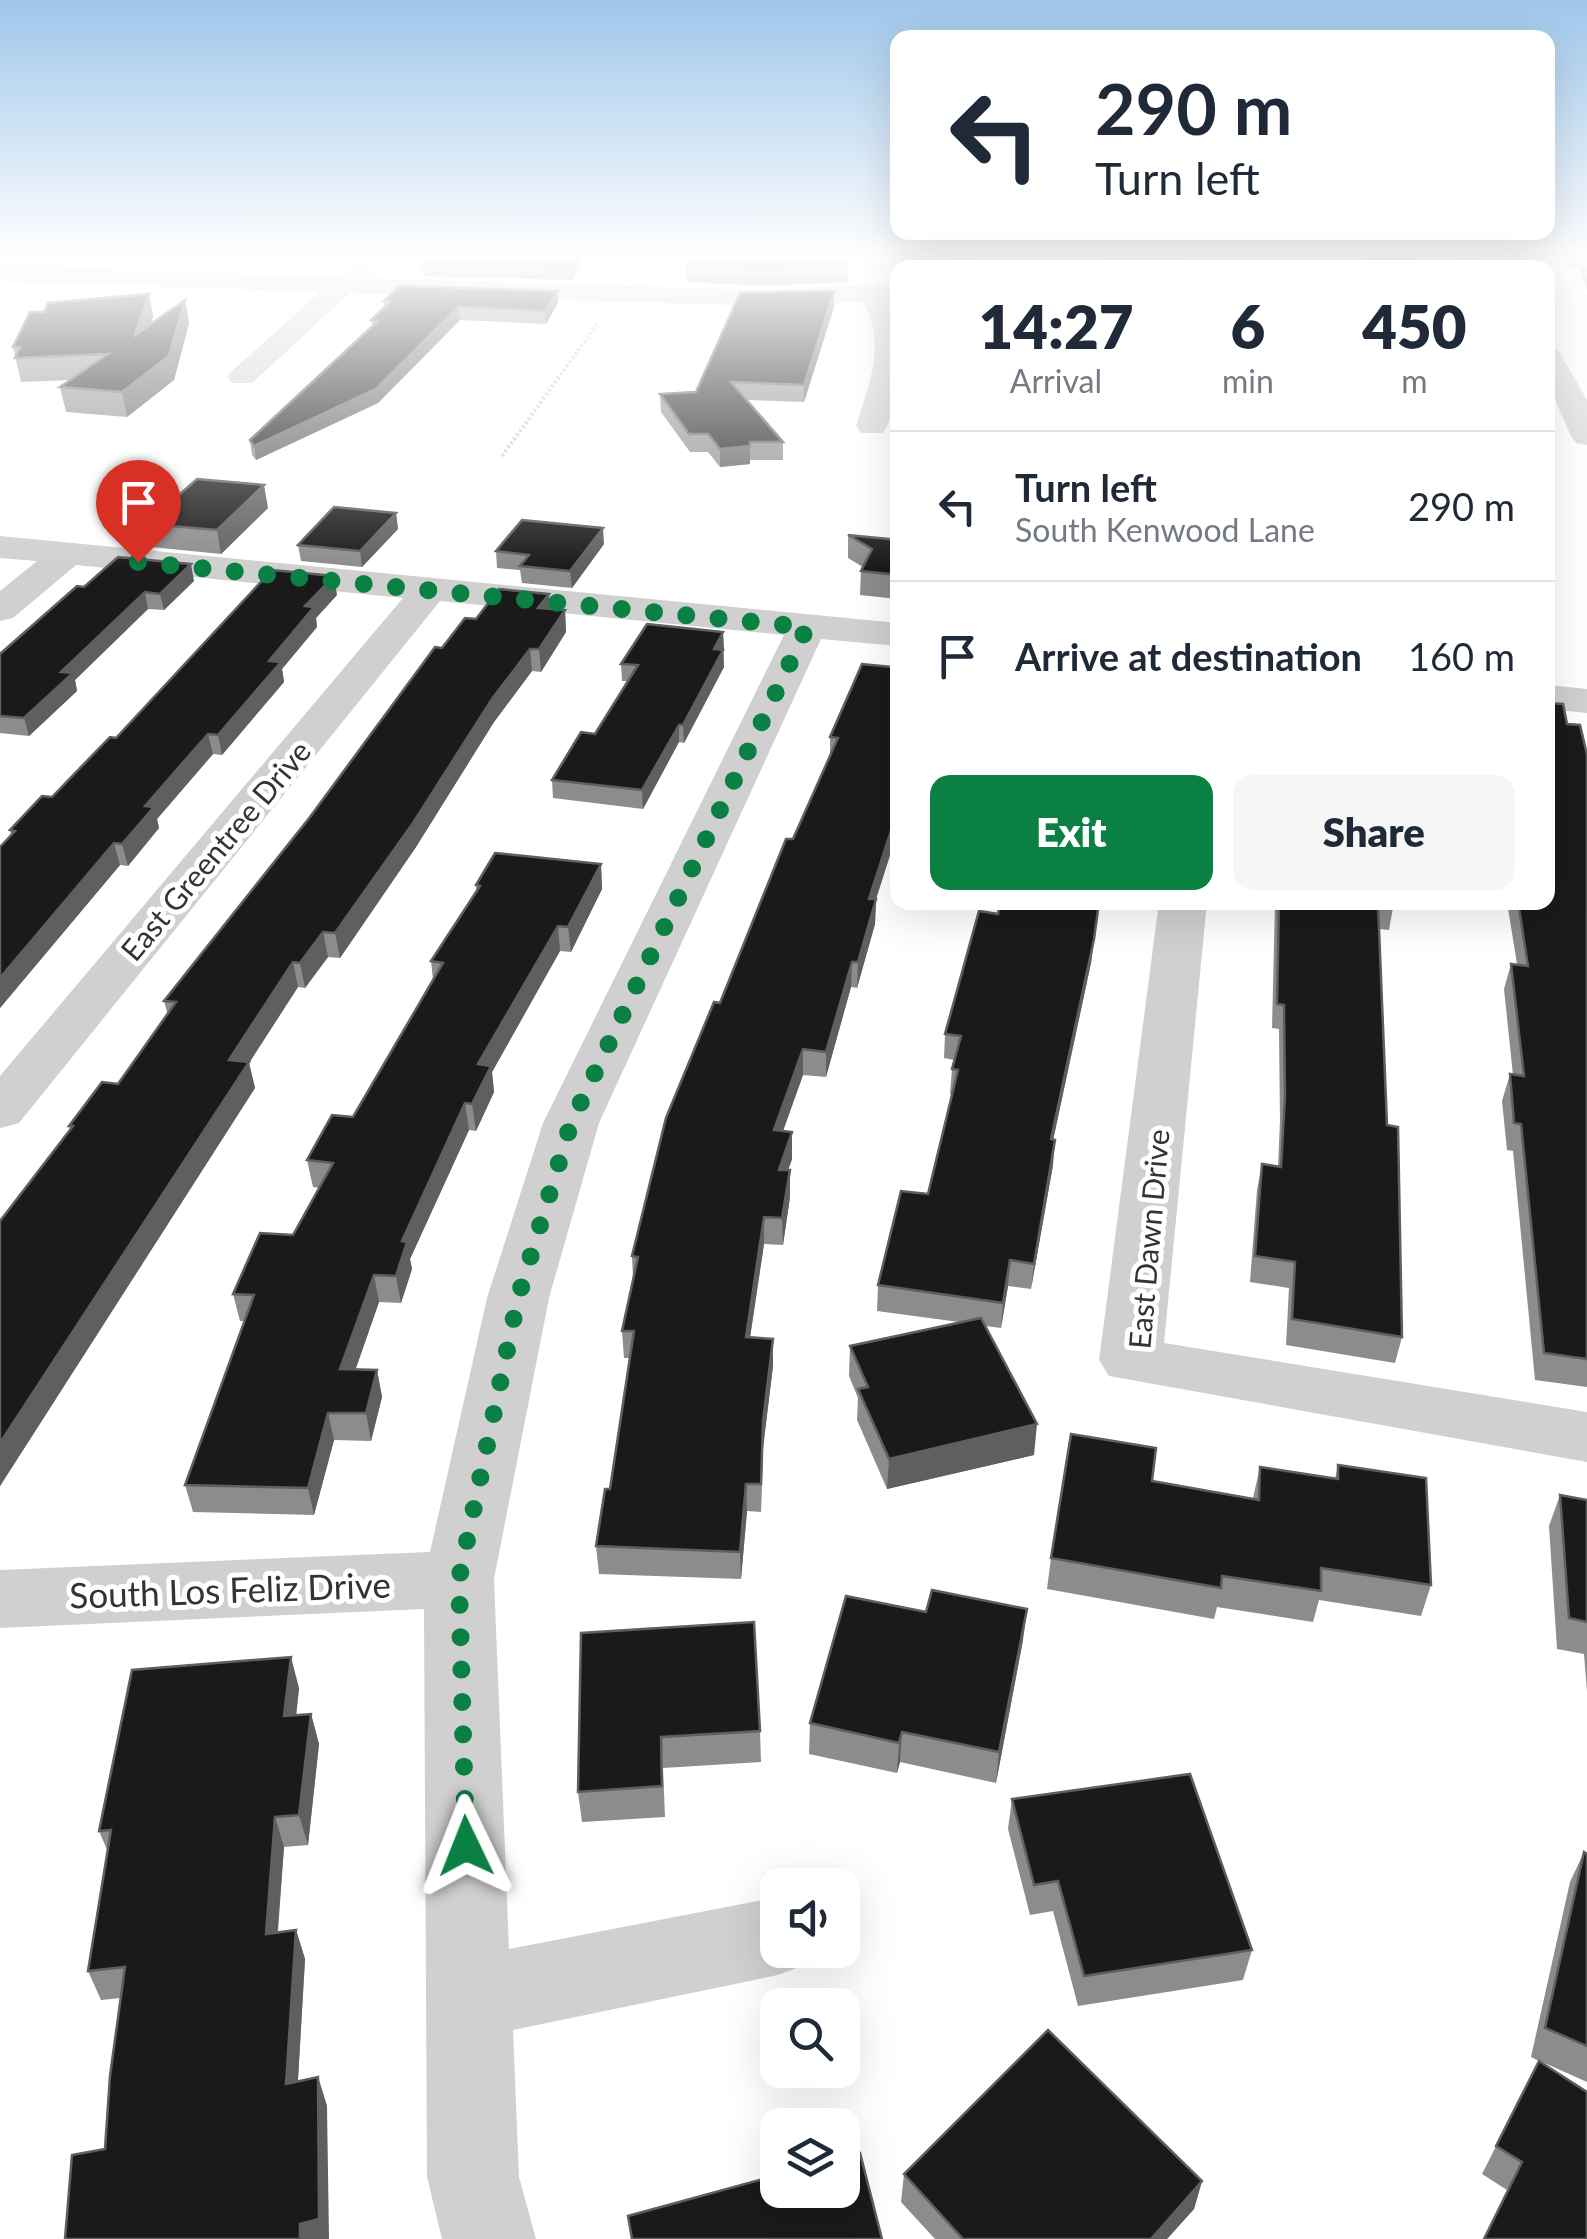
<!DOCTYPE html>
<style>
:root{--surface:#fff;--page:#f6f6f7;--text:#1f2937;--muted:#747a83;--line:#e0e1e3;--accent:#0b8043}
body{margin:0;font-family:Lato,sans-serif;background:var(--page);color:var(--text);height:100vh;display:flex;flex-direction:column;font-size:38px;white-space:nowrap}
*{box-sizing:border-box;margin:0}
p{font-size:32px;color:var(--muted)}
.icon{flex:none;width:55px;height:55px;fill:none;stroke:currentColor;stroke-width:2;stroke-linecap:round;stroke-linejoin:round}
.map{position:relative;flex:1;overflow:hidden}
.details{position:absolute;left:890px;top:260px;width:665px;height:650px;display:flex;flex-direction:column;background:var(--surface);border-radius:20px;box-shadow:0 10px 40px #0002}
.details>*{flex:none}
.banner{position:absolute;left:890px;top:30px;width:665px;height:210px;border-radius:20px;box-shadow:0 10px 40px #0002;background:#fff;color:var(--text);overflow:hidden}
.fabs{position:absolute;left:760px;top:1868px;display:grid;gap:20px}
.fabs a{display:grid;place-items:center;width:100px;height:100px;border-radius:20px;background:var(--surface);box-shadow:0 10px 40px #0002;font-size:50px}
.pin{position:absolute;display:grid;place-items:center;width:85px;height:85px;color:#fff;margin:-102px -42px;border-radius:50% 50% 50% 0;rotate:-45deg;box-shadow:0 0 10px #0007}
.pin .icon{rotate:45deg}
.me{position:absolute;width:110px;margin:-55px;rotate:358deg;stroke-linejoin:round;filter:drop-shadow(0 0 8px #0008)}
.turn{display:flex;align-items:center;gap:35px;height:210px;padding:0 40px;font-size:45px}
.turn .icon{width:130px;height:130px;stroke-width:2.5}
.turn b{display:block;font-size:70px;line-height:85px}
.eta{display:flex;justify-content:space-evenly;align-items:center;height:170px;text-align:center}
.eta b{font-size:60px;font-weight:800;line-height:70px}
.action{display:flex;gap:20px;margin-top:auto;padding:20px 40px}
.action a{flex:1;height:115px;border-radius:20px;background:var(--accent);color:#fff;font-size:40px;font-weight:800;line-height:115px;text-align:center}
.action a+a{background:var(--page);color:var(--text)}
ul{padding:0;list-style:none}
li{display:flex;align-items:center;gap:30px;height:150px;padding:0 40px;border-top:2px solid var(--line)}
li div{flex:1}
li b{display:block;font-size:38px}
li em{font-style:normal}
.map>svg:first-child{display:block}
</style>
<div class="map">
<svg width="1587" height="2239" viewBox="0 0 1587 2239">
<rect width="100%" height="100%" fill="#fff"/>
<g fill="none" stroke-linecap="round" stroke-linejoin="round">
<path stroke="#cdcdcd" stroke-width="4" stroke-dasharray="2.5 2.5" stroke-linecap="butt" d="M 502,456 L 598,323"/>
<g fill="#d0d0d0" fill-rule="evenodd">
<path d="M 947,255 L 975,255 L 987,268 L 959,268 Z"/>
<path d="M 1120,255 L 1186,255 L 1182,260 L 1141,268 L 1074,268 L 1078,263 Z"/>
<path d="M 1451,255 L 1478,255 L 1488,268 L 1461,268 Z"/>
<path d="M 359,263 L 372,271 L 366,278 L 763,290 L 898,284 L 898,300 L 889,300 C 906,326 901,407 883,433 L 861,433 L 856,426 C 869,385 887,341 863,302 L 763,306 L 350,293 L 252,383 L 232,383 L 227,377 L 232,371 L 320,292 L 0,281 L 0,265 L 337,277 Z"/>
<path d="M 1548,347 L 1558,350 L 1587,400 L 1587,445 L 1576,443 L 1571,436 L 1548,383 Z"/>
<path d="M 0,536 L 898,623 L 898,646 L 821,639 L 599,1123 L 549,1298 L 494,1579 L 509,1949 L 778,1897 L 778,1950 L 813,1950 L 807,1964 L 778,1975 L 513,2030 L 519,2177 L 536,2239 L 442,2239 L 427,2177 L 424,1609 L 0,1628 L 0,1570 L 430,1552 L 487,1298 L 543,1123 L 784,635 L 440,601 L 19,1123 L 0,1128 L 0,1076 L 403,598 L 76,565 L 13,618 L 0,621 L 0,591 L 37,561 L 0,558 Z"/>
<path d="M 1548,685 L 1587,689 L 1587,713 L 1548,709 Z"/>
<path d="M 1159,902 L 1207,902 L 1164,1343 L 1587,1412 L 1587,1462 L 1109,1376 L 1099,1360 Z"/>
</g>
</g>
<g fill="#8c8c8c">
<path d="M 849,255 L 848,282 L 763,286 L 687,282 L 686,264 Z"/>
<path d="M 1562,255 L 1587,255 L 1587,291 L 1578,268 L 1566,267 Z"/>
<path d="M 422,264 L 580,267 L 572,280 L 423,276 Z"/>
<path d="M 558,291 L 558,303 L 546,324 L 460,320 L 378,403 L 256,460 L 252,455 L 250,440 L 372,326 L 371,320 L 384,308 L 384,301 Z"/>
<path d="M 834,291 L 834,307 L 804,402 L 746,400 L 783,442 L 783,460 L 750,460 L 750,464 L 720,467 L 708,452 L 690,452 L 661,412 L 660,394 L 696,392 Z"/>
<path d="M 149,294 L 153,316 L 151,324 L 185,300 L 189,323 L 174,380 L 127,417 L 66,412 L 60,387 L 70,380 L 21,382 L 13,347 L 44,312 Z"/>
<path d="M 268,508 L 221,554 L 151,547 L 146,524 Z"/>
<path d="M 396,513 L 398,529 L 362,567 L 301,561 L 298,545 Z"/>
<path d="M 848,535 L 898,540 L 898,599 L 860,595 L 861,571 L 863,567 L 848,558 Z"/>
<path d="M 604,544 L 572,588 L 522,583 L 520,570 L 497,568 L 496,551 Z"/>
<path d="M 194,581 L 164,610 L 148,609 L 75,680 L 77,691 L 29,736 L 0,733 L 0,654 L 84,587 Z"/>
<path d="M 337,595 L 316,618 L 317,627 L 282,669 L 284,682 L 222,755 L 213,754 L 157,819 L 159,828 L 128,866 L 120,865 L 0,1008 L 0,847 L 11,835 L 10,830 L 52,797 L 116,738 Z"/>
<path d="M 550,609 L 565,610 L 566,632 L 541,672 L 532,671 L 494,722 L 416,847 L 340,958 L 328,957 L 305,988 L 298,987 L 249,1063 L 255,1088 L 0,1486 L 0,1221 L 70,1130 L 69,1126 L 118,1084 L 168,1015 L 164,1001 L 442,648 L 476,619 Z"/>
<path d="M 723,632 L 724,667 L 684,743 L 679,742 L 643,809 L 553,798 L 552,780 L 595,734 L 628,681 L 622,681 L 621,664 Z"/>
<path d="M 898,654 L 898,830 L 876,899 L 875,924 L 857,988 L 851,987 L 826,1077 L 803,1075 L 783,1131 L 792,1159 L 788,1170 L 790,1197 L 783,1245 L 764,1244 L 750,1338 L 773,1339 L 773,1366 L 763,1448 L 761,1512 L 747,1511 L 741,1579 L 599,1574 L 596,1546 L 610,1489 L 630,1358 L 624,1358 L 622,1331 L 633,1278 L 632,1256 L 720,1003 L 830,756 L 830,737 L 892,667 Z"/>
<path d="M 1567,724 L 1587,755 L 1587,1387 L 1535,1380 L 1513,1151 L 1507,1150 L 1502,1101 L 1510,1074 L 1513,1075 L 1504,989 L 1511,964 L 1517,964 L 1507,902 L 1548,902 Z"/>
<path d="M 601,864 L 602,889 L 571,952 L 560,951 L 492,1072 L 494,1092 L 476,1131 L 469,1130 L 410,1259 L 412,1269 L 401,1303 L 379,1302 L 355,1370 L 377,1370 L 382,1397 L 371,1441 L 334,1440 L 314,1515 L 193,1512 L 185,1485 L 244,1321 L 240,1321 L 233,1294 L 293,1235 L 319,1188 L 313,1187 L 307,1160 L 353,1117 L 433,980 L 431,961 L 476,891 L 476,885 Z"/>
<path d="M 1099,902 L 1091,963 L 1053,1140 L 1053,1165 L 1031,1289 L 1008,1286 L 1001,1328 L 986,1326 L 1034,1455 L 887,1489 L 857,1420 L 858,1398 L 849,1376 L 850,1346 L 959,1322 L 877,1311 L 878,1285 L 928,1194 L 952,1094 L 950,1094 L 952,1069 L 954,1060 L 944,1058 L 945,1034 L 998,914 Z"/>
<path d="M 1275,902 L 1394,902 L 1389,930 L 1379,929 L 1387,1125 L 1402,1337 L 1395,1363 L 1286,1345 L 1289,1288 L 1250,1282 L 1257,1190 L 1262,1164 L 1278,1167 L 1280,1121 L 1279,1029 L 1272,1028 Z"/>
<path d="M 1338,1465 L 1431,1585 L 1421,1616 L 1319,1600 L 1313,1622 L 1217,1607 L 1214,1619 L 1047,1589 L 1051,1558 L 1152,1481 L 1253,1498 L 1260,1467 L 1335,1479 Z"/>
<path d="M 1560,1495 L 1587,1500 L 1587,1692 L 1584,1654 L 1557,1649 L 1549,1526 Z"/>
<path d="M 581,1633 L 760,1731 L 761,1762 L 663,1768 L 665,1817 L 582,1822 L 578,1792 Z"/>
<path d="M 1023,1640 L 996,1783 L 900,1762 L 897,1773 L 809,1754 L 810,1723 Z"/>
<path d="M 299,1688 L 296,1715 L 311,1714 L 319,1744 L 308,1845 L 284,1847 L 278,1932 L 296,1930 L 305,1959 L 298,2081 L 318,2077 L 327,2106 L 105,2149 L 121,1998 L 101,2000 L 88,1971 L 108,1852 L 99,1831 Z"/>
<path d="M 1012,1799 L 1252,1950 L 1243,1980 L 1078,2006 L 1053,1911 L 1030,1915 L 1008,1829 Z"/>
<path d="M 1584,1852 L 1587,1854 L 1587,2082 L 1540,2061 L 1587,2092 L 1507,2190 L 1482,2174 L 1539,2061 L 1531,2057 L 1570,1882 Z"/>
<path d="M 904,2174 L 1202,2181 L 1194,2209 L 1167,2239 L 935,2239 L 901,2202 Z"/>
</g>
<g fill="#5f5f5f">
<path d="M 579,255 L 580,267 L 572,280 L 571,268 Z"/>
<path d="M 558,291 L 558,303 L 546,324 L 545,311 Z"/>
<path d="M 834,291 L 834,307 L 804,402 L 804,385 Z"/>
<path d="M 149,294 L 153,316 L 140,358 L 135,335 Z"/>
<path d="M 185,300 L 189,323 L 174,380 L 127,417 L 122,392 Z"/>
<path d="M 458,307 L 460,320 L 378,403 L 256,460 L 254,446 Z"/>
<path d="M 750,442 L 750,464 L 720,467 L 720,449 Z"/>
<path d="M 264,485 L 268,508 L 221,554 L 217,530 Z"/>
<path d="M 396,513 L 398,529 L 362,567 L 360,551 Z"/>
<path d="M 603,528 L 604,544 L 572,588 L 570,571 Z"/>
<path d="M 191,564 L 194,581 L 164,610 L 160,594 Z"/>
<path d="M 334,576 L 337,595 L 316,618 L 317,627 L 282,669 L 284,682 L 222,755 L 218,735 L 305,606 Z"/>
<path d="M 145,592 L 148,609 L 75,680 L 77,691 L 29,736 L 24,718 L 61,672 Z"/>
<path d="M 549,594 L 551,616 L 538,608 Z"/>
<path d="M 565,610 L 566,632 L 541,672 L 539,649 Z"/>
<path d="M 723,632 L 724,649 L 714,666 L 714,649 Z"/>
<path d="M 530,649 L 532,671 L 494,722 L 416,847 L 340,958 L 335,933 L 492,699 Z"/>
<path d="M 723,650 L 724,667 L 684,743 L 683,725 Z"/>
<path d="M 679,725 L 679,742 L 643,809 L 642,790 Z"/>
<path d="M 208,734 L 213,754 L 157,819 L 159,828 L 128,866 L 122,844 L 145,806 Z"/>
<path d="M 898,809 L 898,830 L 876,899 L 875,924 L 857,988 L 858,962 L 869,899 Z"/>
<path d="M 114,843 L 120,865 L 0,1008 L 0,978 Z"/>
<path d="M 601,864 L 602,889 L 571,952 L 568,927 Z"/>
<path d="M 1099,902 L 1091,963 L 1048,1164 L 1051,1139 Z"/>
<path d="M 558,926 L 560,951 L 492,1072 L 494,1092 L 476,1131 L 472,1104 L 478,1064 Z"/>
<path d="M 323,932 L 328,957 L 305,988 L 300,963 Z"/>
<path d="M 293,962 L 298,987 L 249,1063 L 255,1088 L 0,1486 L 0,1443 L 229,1060 Z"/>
<path d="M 852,962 L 851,987 L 826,1077 L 826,1052 Z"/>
<path d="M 803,1049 L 803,1075 L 774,1156 L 774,1130 Z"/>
<path d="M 465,1103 L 469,1130 L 410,1259 L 412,1269 L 401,1303 L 396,1276 L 402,1241 Z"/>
<path d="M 792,1132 L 792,1159 L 779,1196 L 779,1170 Z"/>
<path d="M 1055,1140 L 1053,1165 L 1031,1289 L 1034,1264 Z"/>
<path d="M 790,1170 L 790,1197 L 783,1245 L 782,1218 Z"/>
<path d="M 764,1217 L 764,1244 L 746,1364 L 746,1337 Z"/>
<path d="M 1010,1260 L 1008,1286 L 1001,1328 L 1003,1303 Z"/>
<path d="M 374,1275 L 379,1302 L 346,1397 L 340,1369 Z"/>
<path d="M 773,1339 L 773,1366 L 763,1448 L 761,1512 L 763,1421 Z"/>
<path d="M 377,1370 L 382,1397 L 371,1441 L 366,1413 Z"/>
<path d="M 328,1413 L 334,1440 L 314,1515 L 308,1488 Z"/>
<path d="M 1037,1424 L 1034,1455 L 887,1489 L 889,1459 Z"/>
<path d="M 746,1484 L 747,1511 L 741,1579 L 740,1552 Z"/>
<path d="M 1027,1609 L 1023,1640 L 996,1783 L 999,1752 Z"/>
<path d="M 291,1657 L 299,1688 L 293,1746 L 284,1716 Z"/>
<path d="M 311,1714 L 319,1744 L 308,1845 L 299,1815 Z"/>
<path d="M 902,1732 L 900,1762 L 897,1773 L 899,1743 Z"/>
<path d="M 275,1817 L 284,1847 L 275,1964 L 266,1934 Z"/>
<path d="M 296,1930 L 305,1959 L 296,2112 L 286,2084 Z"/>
<path d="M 318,2077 L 327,2106 L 329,2239 L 300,2239 L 300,2224 Z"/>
<path d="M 1202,2181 L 1194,2209 L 1167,2239 L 1151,2239 Z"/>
</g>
<g fill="#1a1a1a" stroke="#5f5f5f" stroke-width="2.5">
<path d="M 431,255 L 579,255 L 571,268 L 422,264 Z"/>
<path d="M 692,255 L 849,255 L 849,264 L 763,268 L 686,264 Z"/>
<path d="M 1366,255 L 1416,255 L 1417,268 L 1366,268 Z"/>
<path d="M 399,286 L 558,291 L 545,311 L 458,307 L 376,389 L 254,446 L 250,440 L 378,321 L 371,320 L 391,301 L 384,301 Z"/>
<path d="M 834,291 L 804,385 L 731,382 L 783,442 L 750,442 L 750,446 L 720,449 L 708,434 L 689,434 L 660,394 L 696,392 L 740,293 Z"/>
<path d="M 149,294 L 135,335 L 185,300 L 169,356 L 122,392 L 60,387 L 108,354 L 15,358 L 20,347 L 13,347 L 30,312 L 44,312 L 48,303 Z"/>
<path d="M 197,479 L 264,485 L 217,530 L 146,524 Z"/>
<path d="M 334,507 L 396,513 L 360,551 L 298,545 Z"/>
<path d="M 522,520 L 603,528 L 570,571 L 520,566 L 529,555 L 496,551 Z"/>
<path d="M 848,535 L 898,540 L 898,575 L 861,571 L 872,549 Z"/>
<path d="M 118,557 L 191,564 L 160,594 L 145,592 L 61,672 L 73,673 L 24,718 L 0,716 L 0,654 L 77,586 L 84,587 Z"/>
<path d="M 272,570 L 334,576 L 305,606 L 314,607 L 269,661 L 281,662 L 218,735 L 208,734 L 145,806 L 154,807 L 122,844 L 114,843 L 0,978 L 0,847 L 15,831 L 10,830 L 42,796 L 52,797 L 110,737 L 116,738 Z"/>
<path d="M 499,589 L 549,594 L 538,608 L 565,610 L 539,649 L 530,649 L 492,699 L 413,823 L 335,933 L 323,932 L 300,963 L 293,962 L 229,1060 L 249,1062 L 0,1443 L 0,1221 L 73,1126 L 69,1126 L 102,1082 L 118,1084 L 176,1002 L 164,1001 L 310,817 L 435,647 L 442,648 L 465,618 L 476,619 Z"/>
<path d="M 647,624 L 723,632 L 714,649 L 723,650 L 683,725 L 679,725 L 642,790 L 552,780 L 581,732 L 595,734 L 638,665 L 621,664 Z"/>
<path d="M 898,654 L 898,809 L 869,899 L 876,899 L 858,962 L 852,962 L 826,1052 L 803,1049 L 774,1130 L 792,1132 L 779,1170 L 790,1170 L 782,1218 L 764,1217 L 746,1337 L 773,1339 L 763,1421 L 761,1484 L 746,1484 L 740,1552 L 596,1546 L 605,1489 L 610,1489 L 634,1331 L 622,1331 L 638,1257 L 632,1256 L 666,1118 L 714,1002 L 720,1003 L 786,839 L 793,839 L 838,738 L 830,737 L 862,664 L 892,667 Z"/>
<path d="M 1548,703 L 1563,704 L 1567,724 L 1580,725 L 1587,755 L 1587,1359 L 1544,1353 L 1521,1124 L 1514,1123 L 1510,1074 L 1524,1076 L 1511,964 L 1528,966 L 1518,902 L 1548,902 Z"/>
<path d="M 495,853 L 601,864 L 568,927 L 558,926 L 478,1064 L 491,1066 L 472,1104 L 465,1103 L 402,1241 L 407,1242 L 396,1276 L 374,1275 L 340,1369 L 377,1370 L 366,1413 L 328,1413 L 308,1488 L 185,1485 L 254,1295 L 233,1294 L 260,1233 L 293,1235 L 333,1163 L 307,1160 L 332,1115 L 353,1117 L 443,963 L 431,961 L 480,886 L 476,885 Z"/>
<path d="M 1000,902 L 1099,902 L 1094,939 L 1051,1139 L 1055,1140 L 1034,1264 L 1010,1260 L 1003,1303 L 878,1285 L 901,1191 L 928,1194 L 958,1070 L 952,1069 L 961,1036 L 945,1034 L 979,911 L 998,914 Z"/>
<path d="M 1279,902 L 1394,902 L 1394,906 L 1378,904 L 1387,1125 L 1398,1127 L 1402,1337 L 1292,1319 L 1295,1262 L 1255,1256 L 1262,1164 L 1281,1167 L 1285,1096 L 1284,1005 L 1277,1004 Z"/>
<path d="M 981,1318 L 1037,1424 L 889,1459 L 858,1389 L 868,1387 L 850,1346 Z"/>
<path d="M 1071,1434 L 1156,1448 L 1152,1481 L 1259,1500 L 1260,1467 L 1338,1479 L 1338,1465 L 1426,1478 L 1431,1585 L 1321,1568 L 1321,1591 L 1222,1576 L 1221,1588 L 1051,1558 Z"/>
<path d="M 1560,1495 L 1587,1500 L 1587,1622 L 1569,1618 Z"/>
<path d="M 932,1590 L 1027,1609 L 999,1752 L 902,1732 L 899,1743 L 810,1723 L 846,1596 L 926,1612 Z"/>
<path d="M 754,1622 L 760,1731 L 661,1737 L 662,1786 L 578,1792 L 581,1633 Z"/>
<path d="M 291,1657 L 284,1716 L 311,1714 L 299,1815 L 275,1817 L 266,1934 L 296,1930 L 286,2084 L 318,2077 L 319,2219 L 300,2224 L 300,2239 L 65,2239 L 72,2155 L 105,2149 L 110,2076 L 125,1967 L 88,1971 L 111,1830 L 99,1831 L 132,1670 Z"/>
<path d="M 1190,1774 L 1252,1950 L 1084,1976 L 1058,1881 L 1034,1885 L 1012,1799 Z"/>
<path d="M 1584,1852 L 1587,1854 L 1587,2046 L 1545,2028 Z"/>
<path d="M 1048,2030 L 1202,2181 L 1151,2239 L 963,2239 L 904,2174 Z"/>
<path d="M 1539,2061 L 1587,2092 L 1587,2239 L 1484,2239 L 1522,2162 L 1496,2146 Z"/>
<path d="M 860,2153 L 882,2239 L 632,2239 L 628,2216 L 778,2175 L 778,2190 L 842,2190 L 842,2158 Z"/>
</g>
<linearGradient id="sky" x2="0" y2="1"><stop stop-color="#9ec6ea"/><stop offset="0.45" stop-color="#fff"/><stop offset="1" stop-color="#fff" stop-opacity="0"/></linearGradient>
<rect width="1587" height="569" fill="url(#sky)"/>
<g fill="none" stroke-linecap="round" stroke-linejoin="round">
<path stroke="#0b8043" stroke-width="18" stroke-dasharray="0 32.4" d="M 138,562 L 807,627 L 571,1123 L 518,1298 L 459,1579 L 466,1846"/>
</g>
<g text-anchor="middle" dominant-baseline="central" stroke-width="10" stroke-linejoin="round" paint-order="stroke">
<g font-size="30" fill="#333" stroke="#fff">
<text transform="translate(215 850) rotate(-50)">East Greentree Drive</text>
<text transform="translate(1148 1239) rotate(-85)">East Dawn Drive</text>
</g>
<g font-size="35" fill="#333" stroke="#fff">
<text transform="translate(230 1589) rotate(-2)">South Los Feliz Drive</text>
</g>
</g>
</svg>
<div class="fabs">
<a><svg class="icon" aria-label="sound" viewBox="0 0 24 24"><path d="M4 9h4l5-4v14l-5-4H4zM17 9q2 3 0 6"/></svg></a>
<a><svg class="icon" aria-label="search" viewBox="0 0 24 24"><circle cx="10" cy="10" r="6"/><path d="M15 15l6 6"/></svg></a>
<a><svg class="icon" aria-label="layers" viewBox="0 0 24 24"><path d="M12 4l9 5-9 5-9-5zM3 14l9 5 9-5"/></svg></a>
</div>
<div class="pin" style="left:138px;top:562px;background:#d93025"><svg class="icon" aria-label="arrive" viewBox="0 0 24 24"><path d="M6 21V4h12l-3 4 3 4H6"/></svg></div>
<svg class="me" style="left:466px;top:1846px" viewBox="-20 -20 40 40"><path d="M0-17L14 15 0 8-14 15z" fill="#0b8043" stroke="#fff" stroke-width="4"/></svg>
<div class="banner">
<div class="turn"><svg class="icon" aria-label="left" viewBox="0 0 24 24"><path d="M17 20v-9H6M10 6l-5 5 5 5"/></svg><div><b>290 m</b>Turn left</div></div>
</div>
<section class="details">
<div class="eta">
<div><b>14:27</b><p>Arrival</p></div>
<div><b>6</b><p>min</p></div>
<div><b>450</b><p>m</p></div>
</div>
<ul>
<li><svg class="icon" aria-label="left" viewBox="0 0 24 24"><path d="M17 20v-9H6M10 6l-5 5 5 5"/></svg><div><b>Turn left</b><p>South Kenwood Lane</p></div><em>290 m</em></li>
<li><svg class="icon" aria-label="arrive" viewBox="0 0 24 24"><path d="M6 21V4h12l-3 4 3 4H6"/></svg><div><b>Arrive at destination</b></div><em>160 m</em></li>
</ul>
<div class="action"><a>Exit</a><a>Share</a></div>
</section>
</div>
